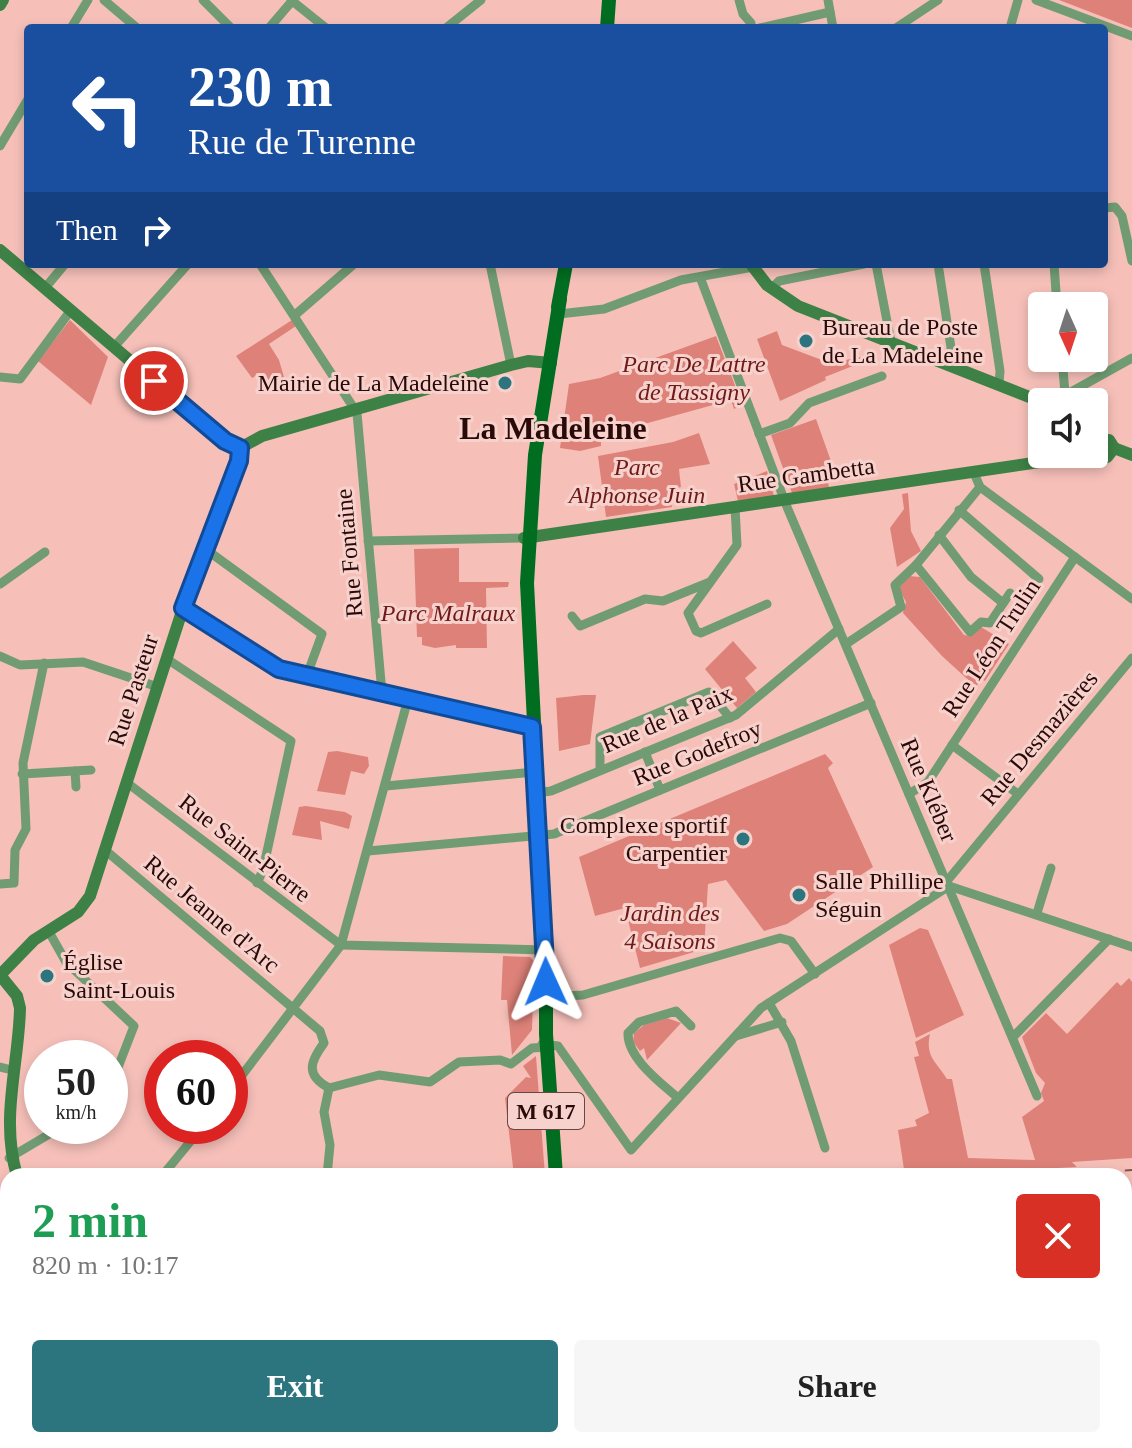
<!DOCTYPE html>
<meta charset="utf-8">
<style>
:root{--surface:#fff;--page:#f6f6f6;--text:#222;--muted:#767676;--accent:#2c757e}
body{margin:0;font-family:"Times New Roman",serif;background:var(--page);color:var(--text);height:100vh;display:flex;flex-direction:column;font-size:30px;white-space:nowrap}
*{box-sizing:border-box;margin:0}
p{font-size:26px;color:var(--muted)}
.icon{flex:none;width:44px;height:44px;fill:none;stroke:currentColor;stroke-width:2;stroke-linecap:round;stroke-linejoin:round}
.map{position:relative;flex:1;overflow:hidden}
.drawer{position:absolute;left:0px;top:1168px;width:1132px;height:280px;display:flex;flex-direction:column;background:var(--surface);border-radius:24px 24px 0 0;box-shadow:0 4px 12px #0003}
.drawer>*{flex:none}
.hud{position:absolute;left:24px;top:24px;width:1084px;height:244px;border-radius:8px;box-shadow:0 4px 12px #0003;background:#1a4fa0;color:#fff;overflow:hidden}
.needle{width:52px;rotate:177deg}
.fabs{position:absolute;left:1028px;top:292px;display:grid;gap:16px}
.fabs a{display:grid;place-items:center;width:80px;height:80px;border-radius:8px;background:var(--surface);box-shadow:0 4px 12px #0003;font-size:40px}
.speed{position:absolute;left:24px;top:1040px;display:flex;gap:16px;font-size:40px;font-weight:700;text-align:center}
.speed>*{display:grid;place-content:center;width:104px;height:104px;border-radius:50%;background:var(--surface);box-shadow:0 4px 12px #0003;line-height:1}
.speed small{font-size:20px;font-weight:400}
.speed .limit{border:12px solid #d22;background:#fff;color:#111}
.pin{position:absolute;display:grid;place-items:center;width:68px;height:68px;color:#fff;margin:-34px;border:4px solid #fff;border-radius:50%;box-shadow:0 2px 8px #0007}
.me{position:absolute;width:88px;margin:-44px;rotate:359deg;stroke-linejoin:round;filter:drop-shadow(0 0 6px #0008)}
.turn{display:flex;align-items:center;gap:28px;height:168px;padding:0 32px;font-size:36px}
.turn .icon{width:104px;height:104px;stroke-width:2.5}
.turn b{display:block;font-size:56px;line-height:68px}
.then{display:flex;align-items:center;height:76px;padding:0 32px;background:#0003;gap:16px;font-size:30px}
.round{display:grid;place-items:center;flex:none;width:84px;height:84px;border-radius:8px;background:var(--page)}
.headline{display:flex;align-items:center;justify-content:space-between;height:136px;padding:0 32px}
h1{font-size:48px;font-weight:800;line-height:60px;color:#1e9e55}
.cta{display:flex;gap:16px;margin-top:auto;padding:16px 32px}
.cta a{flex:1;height:92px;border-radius:8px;background:var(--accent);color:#fff;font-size:32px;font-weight:800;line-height:92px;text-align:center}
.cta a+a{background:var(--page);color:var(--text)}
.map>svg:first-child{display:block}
</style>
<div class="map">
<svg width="1132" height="1448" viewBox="0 0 1132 1448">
<rect width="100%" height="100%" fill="#f6c0b9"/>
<g fill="#de8279">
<path d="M 1059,0 L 1132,0 L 1132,28 Z"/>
<path d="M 70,320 L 108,357 L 91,405 L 38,361 Z"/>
<path d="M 292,320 L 296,326 L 269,344 L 279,360 L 286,384 L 266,390 L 261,373 L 252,378 L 236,356 Z"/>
<path d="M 777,331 L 782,345 L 830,363 L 872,355 L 873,358 L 825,377 L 826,380 L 780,401 L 757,339 Z"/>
<path d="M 716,336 L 741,401 L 737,403 L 738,407 L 734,409 L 731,400 L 601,436 L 601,446 L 580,451 L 560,448 L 569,384 L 600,378 Z"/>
<path d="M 816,419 L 832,464 L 826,466 L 829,488 L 792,493 L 771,435 Z"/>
<path d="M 699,433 L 710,464 L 679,469 L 681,487 L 668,491 L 672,507 L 606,517 L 598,456 L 673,442 Z"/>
<path d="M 767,471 L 774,496 L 738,501 L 734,484 Z"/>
<path d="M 908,493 L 911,531 L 921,551 L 897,567 L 890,528 L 904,509 L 902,494 Z"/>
<path d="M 459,548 L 459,582 L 509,582 L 508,587 L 486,588 L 487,648 L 456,648 L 456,645 L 435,648 L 422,645 L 422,637 L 417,637 L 414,549 Z"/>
<path d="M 909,576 L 920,577 L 964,635 L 970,636 L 981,627 L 1009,644 L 985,681 L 981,679 L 976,687 L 942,656 L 903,613 L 906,602 L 898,587 Z"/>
<path d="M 733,641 L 757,668 L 745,678 L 756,692 L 737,708 L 705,669 Z"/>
<path d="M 583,695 L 596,695 L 590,744 L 559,751 L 556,698 Z"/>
<path d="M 337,751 L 368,757 L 369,766 L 364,774 L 351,771 L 345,795 L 317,791 L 328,752 Z"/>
<path d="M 825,754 L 833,763 L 828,768 L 873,867 L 787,924 L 764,931 L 726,880 L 708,884 L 704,949 L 640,968 L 625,908 L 595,916 L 579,857 Z"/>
<path d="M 306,806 L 345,812 L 352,816 L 349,829 L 320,821 L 322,840 L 292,835 L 299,807 Z"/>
<path d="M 920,928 L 928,930 L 964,1015 L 916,1038 L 889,945 Z"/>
<path d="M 503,956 L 530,957 L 534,961 L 532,1030 L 512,1055 L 507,1000 L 501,1000 Z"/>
<path d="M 1129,978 L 1132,982 L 1132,1158 L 1072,1162 L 1077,1167 L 905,1176 L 898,1130 L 917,1126 L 915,1120 L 929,1113 L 914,1057 L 919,1056 L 915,1042 L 930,1034 C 925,1057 936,1061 947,1079 L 952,1079 L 968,1158 L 1035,1160 L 1022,1117 L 1044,1101 L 1041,1093 L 1045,1083 L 1036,1073 L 1022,1037 L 1046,1013 L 1067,1034 L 1117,982 L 1121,986 Z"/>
<path d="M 667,1018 L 681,1023 L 647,1060 L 644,1048 L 640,1051 L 633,1042 L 634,1033 L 644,1025 Z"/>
<path d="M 536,1056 L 545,1176 L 514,1176 L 505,1098 L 526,1077 L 531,1078 L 523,1066 Z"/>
</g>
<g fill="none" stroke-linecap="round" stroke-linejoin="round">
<g stroke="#719c73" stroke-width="9">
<path d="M 104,0 L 137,28"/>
<path d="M 203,0 L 231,28"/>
<path d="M 291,0 L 326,28"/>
<path d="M 739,0 L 743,14 L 751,23"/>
<path d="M 828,0 L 833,28"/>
<path d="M 1036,0 L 1132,36"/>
<path d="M 71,28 L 88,0"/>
<path d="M 269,28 L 292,1"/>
<path d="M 446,28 L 481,0"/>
<path d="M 760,28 L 830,12"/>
<path d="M 896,28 L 938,0"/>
<path d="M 1010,28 L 1018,0"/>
<path d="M 0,146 L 28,99"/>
<path d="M 1104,208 L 1115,207 L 1122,216 L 1132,261"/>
<path d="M 260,264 L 357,413 L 382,693"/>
<path d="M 490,264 L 511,365"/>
<path d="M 876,264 L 891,342"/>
<path d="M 938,264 L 954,367"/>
<path d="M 984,264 L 1000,371 L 999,384"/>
<path d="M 1054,264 L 1057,306"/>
<path d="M 700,277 L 787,507 L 1037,1096"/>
<path d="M 45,288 L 65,264"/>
<path d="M 772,288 L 779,281 L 864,264"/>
<path d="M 559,314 L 604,309 L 681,280 L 753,267"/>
<path d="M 295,315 L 354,264"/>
<path d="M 114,347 L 188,264"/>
<path d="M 1062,358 L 1065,393"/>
<path d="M 0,377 L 20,379 L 71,310"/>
<path d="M 1053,402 L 1132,358"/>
<path d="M 759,434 L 790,423 L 809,403 L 882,376"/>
<path d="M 974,473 L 980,487 L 916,565 L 970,632 L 981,622 L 990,623 L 1010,593"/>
<path d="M 980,487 L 1132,599"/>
<path d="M 735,507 L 737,545 L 688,613 L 696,631 L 701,633 L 767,604"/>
<path d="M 959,510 L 1039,579"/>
<path d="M 939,535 L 971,577 L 1003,603"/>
<path d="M 368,541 L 524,538"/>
<path d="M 204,548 L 322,634 L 307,675"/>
<path d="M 0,584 L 45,552"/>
<path d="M 183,608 L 275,667 L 532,727"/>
<path d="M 572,616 L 580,626 L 645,599 L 663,601 L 710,582"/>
<path d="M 846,644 L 901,607 L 895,585 L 916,565"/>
<path d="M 0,656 L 20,665 L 83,662 L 158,687"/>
<path d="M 167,659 L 291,741 L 263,870 L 257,883"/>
<path d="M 952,745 L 1018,794"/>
<path d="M 645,752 L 660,790"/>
<path d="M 600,770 L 600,737 L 709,692 L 730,718"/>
<path d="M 75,771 L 76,787"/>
<path d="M 22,774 L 91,770"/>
<path d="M 126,782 L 341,945 L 546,950"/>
<path d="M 386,786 L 534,772"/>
<path d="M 536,793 L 551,791 L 736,715 L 839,629"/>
<path d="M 909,794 L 928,782 L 1075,557"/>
<path d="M 105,850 L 320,1031 L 324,1043 C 310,1062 305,1075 329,1088 L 379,1075 L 430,1082 L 459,1062 L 500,1060 L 511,1064 L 532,1048 L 547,1047"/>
<path d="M 368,851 L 554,834 L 871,703"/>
<path d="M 947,881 L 1132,658"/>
<path d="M 0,884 L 14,883 L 15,850 L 26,829 L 23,763 L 44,663"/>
<path d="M 949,886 L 1132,947"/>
<path d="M 1037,913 L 1051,868 L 1040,903"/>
<path d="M 48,930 L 66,962 L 134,1026 L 110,1088"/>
<path d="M 544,997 L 583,995 L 780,938 L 791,941 L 815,974"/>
<path d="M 769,1003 L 791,1041 L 825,1148"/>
<path d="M 736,1036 L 782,1022"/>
<path d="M 1013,1037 L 1109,939"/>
<path d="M 542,1044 L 558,1046 L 631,1150 L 761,1008 L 949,886"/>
<path d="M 0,1067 L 8,1069"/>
<path d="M 230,1091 L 341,945 L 408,699"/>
<path d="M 678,1098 C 661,1083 627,1058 628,1033 L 639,1022 L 676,1011 L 691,1026"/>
<path d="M 9,1158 L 63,1126"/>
<path d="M 162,1176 L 203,1126"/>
<path d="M 327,1176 L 330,1145 L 324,1112 L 329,1088"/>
<path d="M 0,1240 L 8,1241"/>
<path d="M 1124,1272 L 1132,1271"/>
<path d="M 0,1330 L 8,1338"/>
<path d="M 0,1436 L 21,1448"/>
<path d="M 196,1440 L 202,1448"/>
<path d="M 312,1440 L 314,1448"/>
<path d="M 474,1448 L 475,1440"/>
<path d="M 569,1448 L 581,1440"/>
<path d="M 802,1448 L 811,1443"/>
</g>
<g stroke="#3d8146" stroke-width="12">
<path d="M 0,5 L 3,0"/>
<path d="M 0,250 L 222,439 L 240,448"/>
<path d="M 751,264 L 767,285 L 798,306 L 1042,402"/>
<path d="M 1100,441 L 1109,440 L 1114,448"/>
<path d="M 240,448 L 262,436 L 511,365 L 528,361 L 551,363"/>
<path d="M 1114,448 L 1132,455"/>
<path d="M 1097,452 L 1107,457 L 1114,448"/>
<path d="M 524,538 L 1094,454"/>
<path d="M 0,975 L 34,940 L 78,912 L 90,896 L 183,608 L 239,461 L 240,448"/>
<path d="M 0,975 L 17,996 L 20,1008 C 19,1064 0,1118 17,1176"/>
<path d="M 0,1281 L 8,1271"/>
<path d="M 1124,1327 L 1132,1326"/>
</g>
<g stroke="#006d20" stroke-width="14">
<path d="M 607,28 L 609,0"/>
<path d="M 558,307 L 566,264"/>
<path d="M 556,1176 L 546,1034 L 546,960 L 527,583 L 535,455 L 560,299"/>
<path d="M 498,1448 L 511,1440"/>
<path d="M 513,1448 L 545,1440"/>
</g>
<g stroke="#7e5551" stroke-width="2" stroke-dasharray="10 10" stroke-linecap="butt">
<path d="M 1045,1176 L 1132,1170"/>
<path d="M 0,1229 L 8,1229"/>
</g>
</g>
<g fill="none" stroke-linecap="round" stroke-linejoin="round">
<defs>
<path id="route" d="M 154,381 L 225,441 L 240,448 L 239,461 L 183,608 L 279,669 L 532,727 L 546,982"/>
</defs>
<use href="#route" stroke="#114b97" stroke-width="20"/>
<use href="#route" stroke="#1a73e8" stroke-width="14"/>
</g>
<g fill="#2c757e" stroke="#f7d2cd" stroke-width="3">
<circle cx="806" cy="341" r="8"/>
<circle cx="505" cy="383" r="8"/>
<circle cx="743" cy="839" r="8"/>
<circle cx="799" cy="895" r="8"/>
<circle cx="47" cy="976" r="8"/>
</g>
<g text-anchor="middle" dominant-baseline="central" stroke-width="6" stroke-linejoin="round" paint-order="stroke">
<rect fill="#f7d2cd" stroke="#684643" stroke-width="2" x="508" y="1093" width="76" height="36" rx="6"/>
<g font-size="22" font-weight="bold" fill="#2a0a08">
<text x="546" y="1111">M 617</text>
</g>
<g font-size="24" fill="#2a0a08" stroke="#f7d2cd" text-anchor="start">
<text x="822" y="327">Bureau de Poste<tspan x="822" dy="28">de La Madeleine</tspan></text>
<text x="489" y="383" text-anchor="end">Mairie de La Madeleine</text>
<text x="727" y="825" text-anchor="end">Complexe sportif<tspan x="727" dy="28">Carpentier</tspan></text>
<text x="815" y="881">Salle Phillipe<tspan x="815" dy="28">Séguin</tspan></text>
<text x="63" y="962">Église<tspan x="63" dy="28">Saint-Louis</tspan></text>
</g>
<g font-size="24" font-style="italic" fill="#6e1a18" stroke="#f7d2cd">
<text x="694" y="364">Parc De Lattre<tspan x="694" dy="28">de Tassigny</tspan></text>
<text x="637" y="467">Parc<tspan x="637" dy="28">Alphonse Juin</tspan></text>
<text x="448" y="613">Parc Malraux</text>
<text x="670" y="913">Jardin des<tspan x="670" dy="28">4 Saisons</tspan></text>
</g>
<g font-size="24" fill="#2a0a08" stroke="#f7d2cd">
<text transform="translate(806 475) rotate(-8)">Rue Gambetta</text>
<text transform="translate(349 553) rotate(-95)">Rue Fontaine</text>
<text transform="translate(991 648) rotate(-57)">Rue Léon Trulin</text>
<text transform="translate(133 690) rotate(-72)">Rue Pasteur</text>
<text transform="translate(667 719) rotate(-23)">Rue de la Paix</text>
<text transform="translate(1039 738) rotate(-50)">Rue Desmazières</text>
<text transform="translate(697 753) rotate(-22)">Rue Godefroy</text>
<text transform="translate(929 790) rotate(67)">Rue Kléber</text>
<text transform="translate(245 848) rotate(38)">Rue Saint-Pierre</text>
<text transform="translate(212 914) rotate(40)">Rue Jeanne d'Arc</text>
</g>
<g font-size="32" font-weight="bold" fill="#2a0a08" stroke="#f7d2cd">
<text x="553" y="428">La Madeleine</text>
</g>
</g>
</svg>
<div class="fabs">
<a><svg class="needle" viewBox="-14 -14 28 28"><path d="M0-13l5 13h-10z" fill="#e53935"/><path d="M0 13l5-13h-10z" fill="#767676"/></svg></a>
<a><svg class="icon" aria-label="sound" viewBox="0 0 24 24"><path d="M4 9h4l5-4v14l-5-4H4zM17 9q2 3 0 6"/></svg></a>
</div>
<div class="speed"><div>50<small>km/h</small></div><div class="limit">60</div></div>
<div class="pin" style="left:154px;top:381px;background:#d93025"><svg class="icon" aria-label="arrive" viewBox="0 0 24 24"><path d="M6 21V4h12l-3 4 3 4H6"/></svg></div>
<svg class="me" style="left:546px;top:982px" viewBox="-20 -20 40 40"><path d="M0-17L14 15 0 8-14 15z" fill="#1a73e8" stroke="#fff" stroke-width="4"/></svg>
<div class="hud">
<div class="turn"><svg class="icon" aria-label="left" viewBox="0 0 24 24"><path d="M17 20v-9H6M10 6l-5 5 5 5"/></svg><div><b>230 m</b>Rue de Turenne</div></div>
<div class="then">Then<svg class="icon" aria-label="right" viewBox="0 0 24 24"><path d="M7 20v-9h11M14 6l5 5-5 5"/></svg></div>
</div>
<section class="drawer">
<div class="headline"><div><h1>2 min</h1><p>820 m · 10:17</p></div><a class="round" style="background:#d93025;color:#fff"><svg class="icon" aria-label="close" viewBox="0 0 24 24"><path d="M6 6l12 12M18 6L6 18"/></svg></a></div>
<div class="cta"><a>Exit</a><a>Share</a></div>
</section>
</div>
